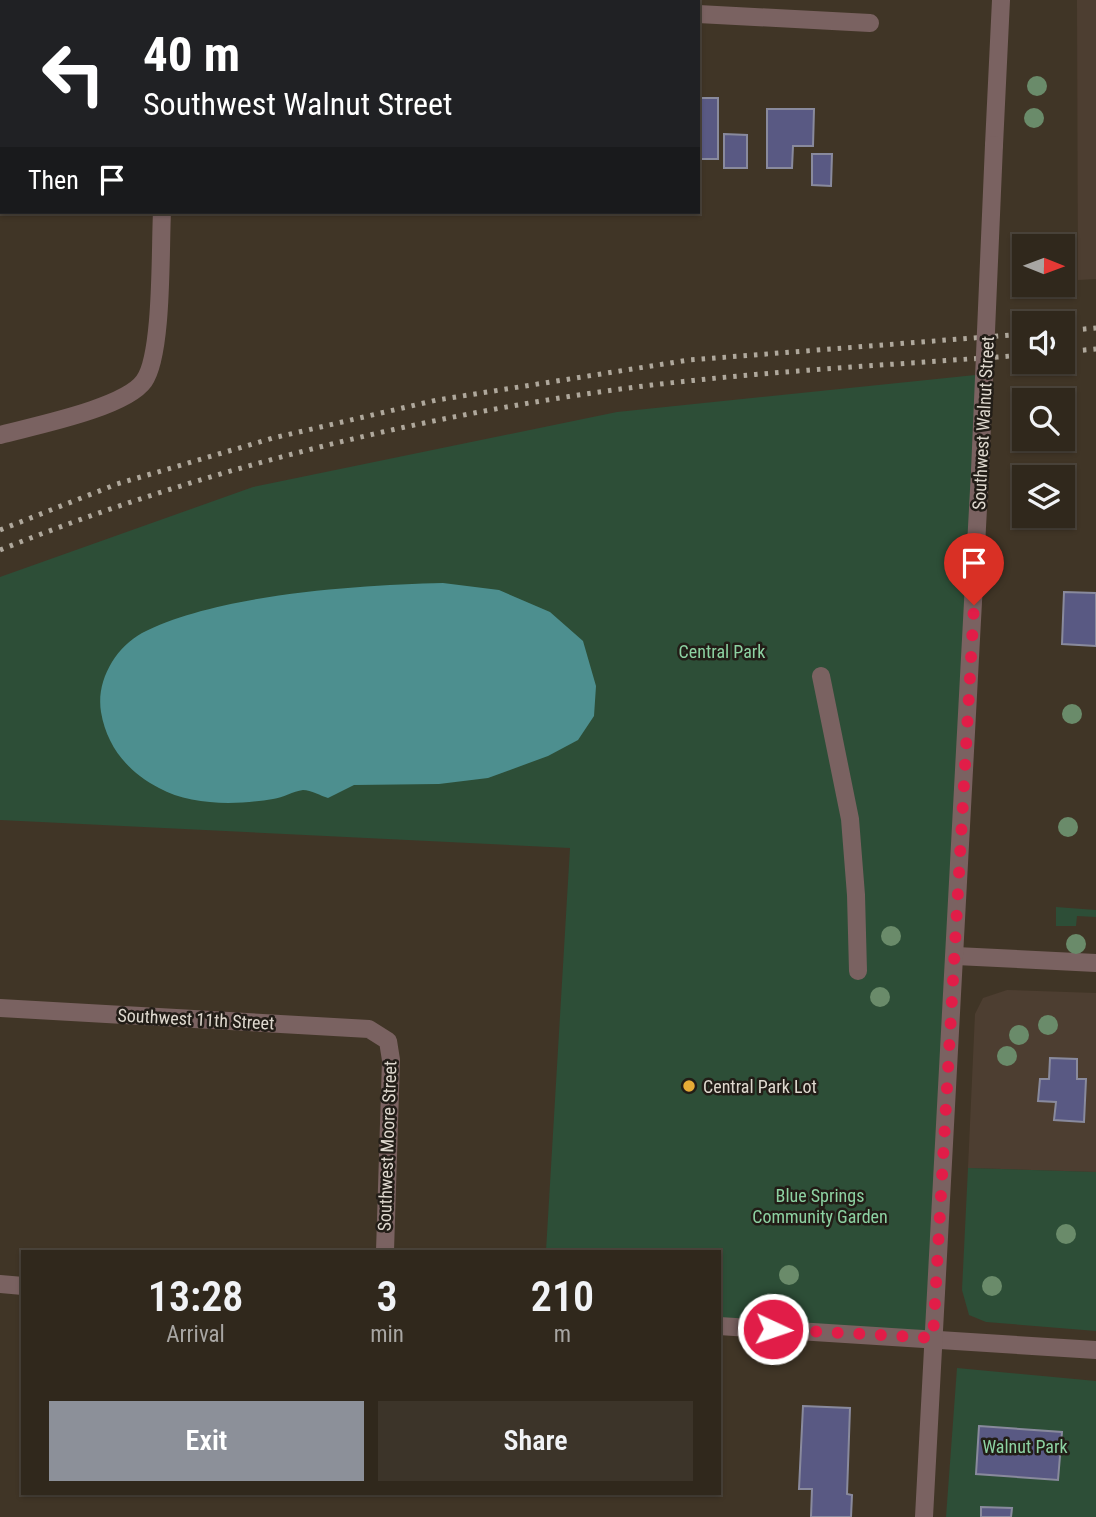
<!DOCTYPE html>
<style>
:root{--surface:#30281c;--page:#3c3429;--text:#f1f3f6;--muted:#a8a6a3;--line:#4b443b;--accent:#8c9099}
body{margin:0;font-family:"Roboto Condensed",sans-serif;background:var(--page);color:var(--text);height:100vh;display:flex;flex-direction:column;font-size:26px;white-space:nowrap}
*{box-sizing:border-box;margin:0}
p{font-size:23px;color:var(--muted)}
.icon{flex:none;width:38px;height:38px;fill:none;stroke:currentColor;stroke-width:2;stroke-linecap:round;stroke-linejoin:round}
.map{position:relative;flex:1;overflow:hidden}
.panel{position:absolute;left:21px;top:1250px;width:700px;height:245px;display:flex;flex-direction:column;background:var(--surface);border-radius:0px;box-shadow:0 2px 5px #0004,0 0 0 2px var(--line)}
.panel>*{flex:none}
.top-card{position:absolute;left:0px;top:0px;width:700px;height:214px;box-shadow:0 2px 5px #0004,0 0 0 2px var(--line);background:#202124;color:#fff;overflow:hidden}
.needle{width:46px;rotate:91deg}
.tools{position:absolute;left:1012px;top:234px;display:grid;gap:14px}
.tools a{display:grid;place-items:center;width:63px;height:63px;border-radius:0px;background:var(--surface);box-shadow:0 2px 5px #0004,0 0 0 2px var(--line);font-size:35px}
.pin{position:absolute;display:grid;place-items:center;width:60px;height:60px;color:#fff;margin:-72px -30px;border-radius:50% 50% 50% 0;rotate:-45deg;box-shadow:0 0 7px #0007}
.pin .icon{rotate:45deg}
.me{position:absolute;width:77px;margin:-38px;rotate:93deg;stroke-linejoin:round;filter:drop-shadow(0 0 5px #0008)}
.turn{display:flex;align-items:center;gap:24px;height:147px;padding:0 28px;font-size:32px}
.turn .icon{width:91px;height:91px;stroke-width:2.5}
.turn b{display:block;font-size:49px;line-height:60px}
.then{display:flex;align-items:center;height:66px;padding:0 28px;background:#0003;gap:14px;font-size:26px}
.eta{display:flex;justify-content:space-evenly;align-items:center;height:119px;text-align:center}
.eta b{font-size:42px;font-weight:600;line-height:49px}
.primary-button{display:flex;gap:14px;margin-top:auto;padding:14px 28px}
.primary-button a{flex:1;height:80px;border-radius:0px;background:var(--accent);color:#fff;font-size:28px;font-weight:600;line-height:80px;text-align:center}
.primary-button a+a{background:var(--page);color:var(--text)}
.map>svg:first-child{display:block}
</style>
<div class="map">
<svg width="1096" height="1517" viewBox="0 0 1096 1517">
<rect width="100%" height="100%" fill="#403526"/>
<g fill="#4d3e31">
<path d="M 1077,0 L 1096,0 L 1096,279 L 1078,280 Z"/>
<path d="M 1007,990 L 1096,993 L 1096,1172 L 968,1168 L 975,1014 L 983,998 Z"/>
</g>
<g fill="#2d4e37">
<path d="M 985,374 L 933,1338 L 719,1326 L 719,1251 L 546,1251 L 570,848 L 0,820 L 0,577 L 253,487 L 617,412 Z"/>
<path d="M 1056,907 L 1096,910 L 1096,917 L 1077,916 L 1076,926 L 1056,926 Z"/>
<path d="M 968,1168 L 1096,1172 L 1096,1331 L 986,1322 L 969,1315 L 962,1290 Z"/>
<path d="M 957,1368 L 1096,1381 L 1096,1517 L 946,1517 Z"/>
</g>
<path fill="#4d8f8f" d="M 443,583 L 499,590 L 550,612 L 583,641 L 596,686 L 594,716 L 578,740 L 548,756 L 488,778 L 439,784 L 354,785 L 328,798 C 321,796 311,790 303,790 C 293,791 283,798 273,799 C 238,805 191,806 159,788 C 128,772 107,747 101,712 C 96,681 115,648 142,633 C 217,594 359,585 443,583 Z"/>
<g fill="#595983" stroke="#898a9d" stroke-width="2">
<rect x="698" y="98" width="20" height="61"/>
<path d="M 767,109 L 814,109 L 813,146 L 793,146 L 792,168 L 767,168 Z"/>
<path d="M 724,134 L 747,135 L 747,168 L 724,168 Z"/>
<path d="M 812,154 L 832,154 L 831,186 L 812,185 Z"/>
<path d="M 1064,592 L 1096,593 L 1096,646 L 1062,644 Z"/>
<path d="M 1050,1058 L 1077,1059 L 1077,1079 L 1086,1079 L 1084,1122 L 1054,1120 L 1056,1102 L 1038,1101 L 1040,1079 L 1049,1079 Z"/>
<path d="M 803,1406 L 850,1408 L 847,1494 L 852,1495 L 851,1517 L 811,1517 L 812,1489 L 799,1489 Z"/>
<path d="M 979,1426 L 1062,1432 L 1058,1480 L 976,1474 Z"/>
<path d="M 981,1507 L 1012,1508 L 1011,1517 L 981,1517 Z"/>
</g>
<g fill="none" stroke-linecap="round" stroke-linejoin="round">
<g stroke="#7a6261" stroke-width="18">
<path d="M 418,0 L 453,2"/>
<path d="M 172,2 L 172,0"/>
<path d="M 698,14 L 870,23"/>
<path d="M 994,145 L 1001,0"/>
<path d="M 0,435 C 33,426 125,408 144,381 C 163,355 160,248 162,212"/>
<path d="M 821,676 L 850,819 L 856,895 L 858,971"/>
<path d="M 956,956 L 1096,963"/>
<path d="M 0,1008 L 369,1029 L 388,1041 L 391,1060 L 385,1251"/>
<path d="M 0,1284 L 23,1286"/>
<path d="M 719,1326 L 1096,1350"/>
<path d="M 924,1517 L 980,471"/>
</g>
<g stroke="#afa89c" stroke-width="5" stroke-dasharray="3.5 7" stroke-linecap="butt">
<path d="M 1062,331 L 1096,328"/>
<path d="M 1062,352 L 1096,349"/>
<path d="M 0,530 L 117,484 L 273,438 L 437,400 L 689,360 L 1024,334"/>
<path d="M 0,550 C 190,474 390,423 592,393 C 735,372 880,366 1024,355"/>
</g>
<path stroke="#7a6261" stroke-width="18" d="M 980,471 L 994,145"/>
</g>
<g fill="#6a8b6a">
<circle cx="1037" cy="86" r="10"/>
<circle cx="1034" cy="118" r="10"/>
<circle cx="1072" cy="714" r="10"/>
<circle cx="1068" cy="827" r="10"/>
<circle cx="891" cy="936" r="10"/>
<circle cx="1076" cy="944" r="10"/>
<circle cx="880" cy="997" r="10"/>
<circle cx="1048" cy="1025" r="10"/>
<circle cx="1019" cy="1035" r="10"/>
<circle cx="1007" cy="1056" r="10"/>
<circle cx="1066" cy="1234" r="10"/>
<circle cx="789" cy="1275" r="10"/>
<circle cx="992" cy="1286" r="10"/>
</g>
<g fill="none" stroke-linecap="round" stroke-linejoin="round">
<path stroke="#e11d48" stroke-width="12" stroke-dasharray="0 21.6" d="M 773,1329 L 933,1338 L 974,605"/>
</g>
<circle fill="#e7ac36" stroke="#221d17" stroke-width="2.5" cx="689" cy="1086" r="7"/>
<g text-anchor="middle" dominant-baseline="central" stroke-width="5" stroke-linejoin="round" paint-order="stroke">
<g font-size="18" fill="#dfd9cf" stroke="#221d17">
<text transform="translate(983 423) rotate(-87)">Southwest Walnut Street</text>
<text transform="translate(196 1019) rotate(3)">Southwest 11th Street</text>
<text transform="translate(387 1146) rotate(-88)">Southwest Moore Street</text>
</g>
<g font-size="18" fill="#8dd2a2" stroke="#221d17">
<text x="722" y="651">Central Park</text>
<text x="820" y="1195">Blue Springs<tspan x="820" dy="21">Community Garden</tspan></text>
<text x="1025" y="1446">Walnut Park</text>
</g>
<g font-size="18" fill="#dfd9cf" stroke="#221d17" text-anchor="start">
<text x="703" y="1086">Central Park Lot</text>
</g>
</g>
</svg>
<div class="tools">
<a><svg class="needle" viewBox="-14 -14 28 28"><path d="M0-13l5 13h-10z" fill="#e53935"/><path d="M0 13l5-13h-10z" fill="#a8a6a3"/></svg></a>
<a><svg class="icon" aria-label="sound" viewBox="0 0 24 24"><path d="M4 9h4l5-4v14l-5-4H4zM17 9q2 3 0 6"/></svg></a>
<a><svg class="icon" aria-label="search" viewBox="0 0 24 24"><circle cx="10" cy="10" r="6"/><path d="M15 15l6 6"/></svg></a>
<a><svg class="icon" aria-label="layers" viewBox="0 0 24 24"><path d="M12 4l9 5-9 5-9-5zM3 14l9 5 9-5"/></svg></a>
</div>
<div class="pin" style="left:974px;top:605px;background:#d93025"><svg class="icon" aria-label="arrive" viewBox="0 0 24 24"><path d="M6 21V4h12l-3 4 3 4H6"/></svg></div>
<svg class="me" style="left:773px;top:1329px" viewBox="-20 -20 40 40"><circle r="17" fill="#e11d48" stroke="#fff" stroke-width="3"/><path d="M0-11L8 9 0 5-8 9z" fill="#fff"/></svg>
<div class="top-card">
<div class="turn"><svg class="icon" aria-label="left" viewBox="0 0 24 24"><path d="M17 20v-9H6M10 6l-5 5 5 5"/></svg><div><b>40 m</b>Southwest Walnut Street</div></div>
<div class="then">Then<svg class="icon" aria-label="arrive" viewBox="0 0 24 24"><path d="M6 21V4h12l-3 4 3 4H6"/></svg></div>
</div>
<section class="panel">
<div class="eta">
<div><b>13:28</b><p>Arrival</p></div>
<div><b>3</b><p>min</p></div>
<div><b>210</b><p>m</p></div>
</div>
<div class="primary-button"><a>Exit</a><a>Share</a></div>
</section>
</div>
